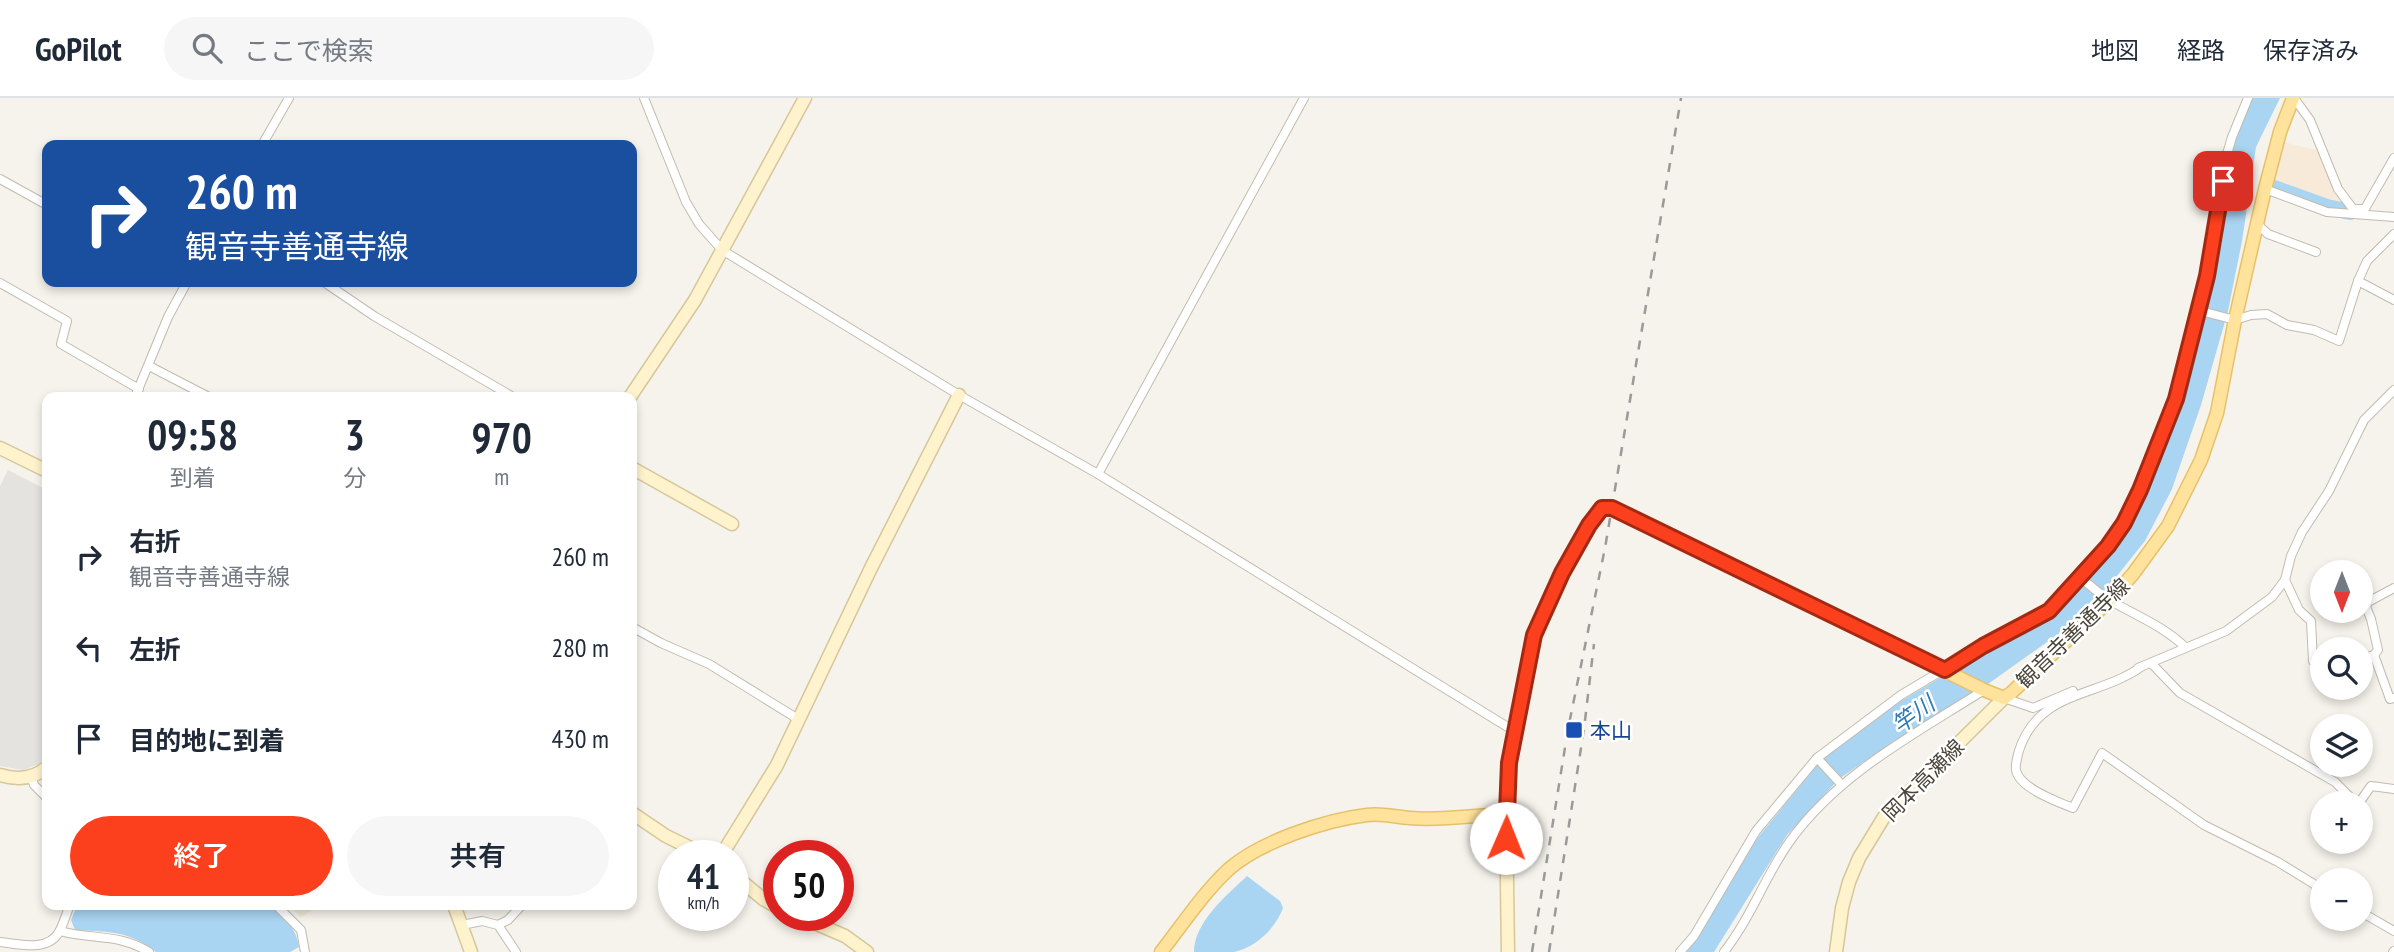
<!DOCTYPE html>
<html lang="ja">
<meta charset="utf-8">
<style>
:root{--surface:#fff;--page:#f6f6f7;--text:#1f2937;--muted:#747a83;--line:#e0e1e3;--accent:#fc3f1d}
body{margin:0;font-family:"PT Sans Narrow","Noto Sans JP",sans-serif;background:var(--page);color:var(--text);height:100vh;display:flex;flex-direction:column;font-size:26px;white-space:nowrap}
*{box-sizing:border-box;margin:0}
p{font-size:23px;color:var(--muted)}
.icon{flex:none;width:38px;height:38px;fill:none;stroke:currentColor;stroke-width:2;stroke-linecap:round;stroke-linejoin:round}
.map{position:relative;flex:1;overflow:hidden}
.panel{position:absolute;left:42px;top:294px;width:595px;height:518px;display:flex;flex-direction:column;background:var(--surface);border-radius:14px;box-shadow:0 4px 10px #0003}
.panel>*{flex:none}
.guide{position:absolute;left:42px;top:42px;width:595px;height:147px;border-radius:14px;box-shadow:0 4px 10px #0003;background:#1a4fa0;color:#fff;overflow:hidden}
.needle{width:46px;rotate:180deg}
.controls{position:absolute;left:2310px;top:462px;display:grid;gap:14px}
.controls a{display:grid;place-items:center;width:63px;height:63px;border-radius:50%;background:var(--surface);box-shadow:0 4px 10px #0003;font-size:35px}
.speed{position:absolute;left:658px;top:742px;display:flex;gap:14px;font-size:35px;font-weight:700;text-align:center}
.speed>*{display:grid;place-content:center;width:91px;height:91px;border-radius:50%;background:var(--surface);box-shadow:0 4px 10px #0003;line-height:1}
.speed small{font-size:18px;font-weight:400}
.speed .limit{border:10px solid #d22;background:#fff;color:#111}
.pin{position:absolute;display:grid;place-items:center;width:60px;height:60px;color:#fff;margin:-30px;border-radius:14px;box-shadow:0 4px 10px #0006}
.me{position:absolute;width:77px;margin:-38px;rotate:1deg;stroke-linejoin:round;filter:drop-shadow(0 0 5px #0008)}
.turn{display:flex;align-items:center;gap:24px;height:147px;padding:0 28px;font-size:32px}
.turn .icon{width:91px;height:91px;stroke-width:2.5}
.turn b{display:block;font-size:49px;line-height:60px}
.eta{display:flex;justify-content:space-evenly;align-items:center;height:119px;text-align:center}
.eta b{font-size:42px;font-weight:600;line-height:49px}
.cta{display:flex;gap:14px;margin-top:auto;padding:14px 28px}
.cta a{flex:1;height:80px;border-radius:42px;background:var(--accent);color:#fff;font-size:28px;font-weight:600;line-height:80px;text-align:center}
.cta a+a{background:var(--page);color:var(--text)}
ul{padding:0;list-style:none}
li{display:flex;align-items:center;gap:21px;height:91px;padding:0 28px}
li div{flex:1}
li b{display:block;font-size:26px}
li em{font-style:normal}
header{display:flex;align-items:center;gap:42px;box-sizing:border-box;height:98px;padding:0 35px;background:var(--surface);border-bottom:2px solid var(--line)}
header strong{font-size:33px}
nav{display:flex;gap:38px;margin-inline-start:auto;font-size:24px}
.search{width:490px;height:63px;background:var(--page);display:flex;align-items:center;gap:18px;box-sizing:border-box;padding:0 24px;border-radius:38px;color:var(--muted);font-size:26px}
.map>svg:first-child{display:block}
</style>
<header>
<strong>GoPilot</strong>
<div class="search"><svg class="icon" aria-label="search" viewBox="0 0 24 24"><circle cx="10" cy="10" r="6"/><path d="M15 15l6 6"/></svg>ここで検索</div>
<nav><a>地図</a><a>経路</a><a>保存済み</a></nav>
</header>
<div class="map">
<svg width="2394" height="854" viewBox="0 0 2394 854">
<rect width="100%" height="100%" fill="#f6f3ec"/>
<path fill="#f7ead8" d="M 2283,44 L 2321,53 L 2347,109 L 2319,102 L 2271,85 Z"/>
<path fill="#efe8d6" d="M 288,807 L 321,807 L 301,819 Z"/>
<path fill="#e5e3e0" d="M 8,372 L 47,392 L 47,658 L 39,666 L 23,672 L 0,668 L 0,388 Z"/>
<g fill="#a9d4f2">
<path d="M 2252,0 L 2280,0 L 2256,49 L 2242,143 L 2228,213 L 2201,307 L 2172,391 L 2145,443 L 2096,504 L 2061,534 L 1988,586 L 1892,644 L 1839,681 L 1787,737 L 1714,854 L 1684,854 L 1750,749 L 1823,660 L 1889,610 L 2048,516 L 2110,453 L 2128,426 L 2151,381 L 2181,299 L 2208,205 L 2223,139 L 2230,61 L 2237,35 Z"/>
<path d="M 1247,778 L 1280,803 L 1283,810 C 1275,831 1256,849 1234,854 C 1222,854 1206,854 1194,854 C 1194,824 1227,797 1247,778 Z"/>
<path d="M 77,807 L 270,807 C 285,820 296,829 299,849 L 290,854 L 156,854 C 128,832 109,834 75,832 L 71,822 Z"/>
</g>
<g fill="none" stroke-linecap="round" stroke-linejoin="round">
<path stroke="#a9d4f2" stroke-width="16" d="M 2274,90 L 2327,109 L 2350,114"/>
<defs>
<g id="street">
<path d="M 644,0 L 686,104 L 699,126 L 722,152 L 959,297 L 1098,376 L 1514,633"/>
<path d="M 2294,0 L 2310,22 L 2338,91 L 2353,111 L 2363,111"/>
<path d="M 262,47 L 289,0"/>
<path d="M 0,81 L 47,107"/>
<path d="M 2265,91 L 2327,114 L 2394,119"/>
<path d="M 2363,114 L 2394,60"/>
<path d="M 2257,126 L 2268,136 L 2316,154"/>
<path d="M 2358,183 L 2394,202"/>
<path d="M 324,184 L 374,218 L 513,299"/>
<path d="M 0,185 L 67,223 L 61,246 L 139,291"/>
<path d="M 2197,212 L 2235,222 L 2251,217 L 2267,216 L 2287,227 L 2314,232 L 2339,243 L 2358,183 L 2367,163 L 2394,136"/>
<path d="M 149,268 L 209,299"/>
<path d="M 135,299 L 168,219 L 187,184"/>
<path d="M 1098,376 L 1304,0"/>
<path d="M 2080,479 C 2090,487 2100,497 2111,503 C 2137,518 2163,528 2185,549"/>
<path d="M 2285,482 L 2299,512 L 2311,523 L 2313,563 L 2322,564"/>
<path d="M 632,529 L 661,545 L 709,566 L 798,621"/>
<path d="M 2374,557 L 2378,552 L 2371,521 L 2366,509 L 2368,504 L 2394,490"/>
<path d="M 2361,561 L 2374,557 L 2390,601 L 2394,600"/>
<path d="M 2151,565 L 2180,595 L 2335,684 L 2356,705"/>
<path d="M 2141,569 C 2097,600 2036,592 2018,656 C 2017,661 2015,668 2016,672 C 2019,690 2058,704 2073,710 L 2102,655 L 2204,727 L 2278,764 L 2322,791"/>
<path d="M 2138,570 L 2226,533 L 2272,499 L 2285,482 L 2291,458 L 2302,434 L 2329,393 L 2364,322 L 2394,292"/>
<path d="M 2004,600 L 2033,610 L 2073,593"/>
<path d="M 1817,660 L 1842,687"/>
<path d="M 31,678 L 34,687 L 47,700"/>
<path d="M 2359,705 L 2371,688 L 2394,691"/>
<path d="M 276,807 L 301,832 L 305,854"/>
<path d="M 2361,814 L 2394,833"/>
<path d="M 462,827 L 482,823 L 498,827 L 516,854"/>
<path d="M 498,827 L 508,822 L 522,807"/>
<path d="M 60,833 C 92,842 119,835 149,854"/>
<path d="M 0,844 C 19,846 48,854 59,834 C 64,825 66,816 70,807"/>
<path d="M 1680,854 L 1694,838 L 1756,733 L 1817,660 L 1901,597 L 1983,548 L 2049,513 L 2108,448 L 2124,424 L 2140,392 L 2176,301 L 2210,163 L 2227,56 L 2232,39 L 2248,0"/>
<path d="M 1724,854 C 1751,820 1765,778 1790,743 C 1839,675 1915,636 1984,592"/>
<path d="M 2393,854 L 2394,853"/>
</g>
<g id="secondary">
<path d="M 630,299 L 695,202 L 805,0"/>
<path d="M 0,350 L 47,373"/>
<path d="M 632,370 L 732,426"/>
<path d="M 0,677 C 17,682 34,681 47,669"/>
<path d="M 632,715 L 666,738 L 707,758"/>
<path d="M 1506,716 L 1508,854"/>
<path d="M 721,758 L 777,667 L 871,470 L 959,297"/>
<path d="M 733,776 L 763,801 L 779,810"/>
<path d="M 454,807 L 471,854"/>
<path d="M 796,817 L 845,838 L 867,854"/>
<path d="M 1836,854 L 1842,810 L 1849,784 L 1859,760 L 1884,719 L 2004,600"/>
</g>
<path id="primary" d="M 1161,854 C 1183,826 1203,795 1229,771 C 1261,743 1326,722 1367,717 C 1382,715 1395,719 1410,720 C 1441,723 1475,717 1506,716 L 1509,665 L 1534,537 L 1562,475 L 1589,427 L 1597,415 L 1602,410 L 1612,410 L 1984,592 L 2004,600 L 2011,595 L 2110,502 L 2133,476 L 2168,428 L 2201,362 L 2217,315 L 2235,222 L 2265,91 L 2280,34 L 2293,0"/>
</defs>
<use href="#street" stroke="#c2bbae" stroke-width="10"/>
<use href="#secondary" stroke="#d6c79b" stroke-width="15"/>
<use href="#primary" stroke="#e6c16a" stroke-width="15"/>
<use href="#street" stroke="#fff" stroke-width="8"/>
<use href="#secondary" stroke="#fff3cd" stroke-width="12"/>
<use href="#primary" stroke="#ffe39c" stroke-width="12"/>
<g stroke="#9a9a9a" stroke-width="2.5" stroke-dasharray="9 9" stroke-linecap="butt">
<path d="M 1532,854 L 1568,631 L 1605,450 L 1681,0"/>
<path d="M 1549,854 L 1584,631 L 1594,546"/>
</g>
</g>
<g fill="none" stroke-linecap="round" stroke-linejoin="round">
<defs>
<path id="route" d="M 1506,740 L 1509,665 L 1534,537 L 1562,475 L 1589,427 L 1602,410 L 1612,410 L 1945,572 L 1983,548 L 2049,513 L 2108,448 L 2124,425 L 2140,392 L 2176,301 L 2207,178 L 2223,83"/>
</defs>
<use href="#route" stroke="#a42913" stroke-width="18"/>
<use href="#route" stroke="#fc3f1d" stroke-width="12"/>
</g>
<rect fill="#1a4fb4" stroke="#fff" stroke-width="2.5" x="1565" y="623" width="18" height="18" rx="3.5"/>
<g text-anchor="middle" dominant-baseline="central" stroke-width="5" stroke-linejoin="round" paint-order="stroke">
<g font-size="21" fill="#4b4439" stroke="#fff">
<text transform="translate(2073 535) rotate(-44)">観音寺善通寺線</text>
<text transform="translate(1923 682) rotate(-45)">岡本高瀬線</text>
</g>
<g font-size="21" fill="#164399" stroke="#fff" text-anchor="start">
<text x="1590" y="632">本山</text>
</g>
<g font-size="23" font-style="italic" fill="#2e7ab2" stroke="#fff">
<text transform="translate(1913 616) rotate(-36)">竿川</text>
</g>
</g>
</svg>
<div class="controls">
<a><svg class="needle" viewBox="-14 -14 28 28"><path d="M0-13l5 13h-10z" fill="#e53935"/><path d="M0 13l5-13h-10z" fill="#747a83"/></svg></a>
<a><svg class="icon" aria-label="search" viewBox="0 0 24 24"><circle cx="10" cy="10" r="6"/><path d="M15 15l6 6"/></svg></a>
<a><svg class="icon" aria-label="layers" viewBox="0 0 24 24"><path d="M12 4l9 5-9 5-9-5zM3 14l9 5 9-5"/></svg></a>
<a>+</a>
<a>−</a>
</div>
<div class="speed"><div>41<small>km/h</small></div><div class="limit">50</div></div>
<div class="pin" style="left:2223px;top:83px;background:#d93025"><svg class="icon" aria-label="arrive" viewBox="0 0 24 24"><path d="M6 21V4h12l-3 4 3 4H6"/></svg></div>
<svg class="me" style="left:1506px;top:740px" viewBox="-20 -20 40 40"><circle r="19" fill="#fff"/><path d="M0-13L10 11 0 6-10 11z" fill="#fc3f1d"/></svg>
<div class="guide">
<div class="turn"><svg class="icon" aria-label="right" viewBox="0 0 24 24"><path d="M7 20v-9h11M14 6l5 5-5 5"/></svg><div><b>260 m</b>観音寺善通寺線</div></div>
</div>
<section class="panel">
<div class="eta">
<div><b>09:58</b><p>到着</p></div>
<div><b>3</b><p>分</p></div>
<div><b>970</b><p>m</p></div>
</div>
<ul>
<li><svg class="icon" aria-label="right" viewBox="0 0 24 24"><path d="M7 20v-9h11M14 6l5 5-5 5"/></svg><div><b>右折</b><p>観音寺善通寺線</p></div><em>260 m</em></li>
<li><svg class="icon" aria-label="left" viewBox="0 0 24 24"><path d="M17 20v-9H6M10 6l-5 5 5 5"/></svg><div><b>左折</b></div><em>280 m</em></li>
<li><svg class="icon" aria-label="arrive" viewBox="0 0 24 24"><path d="M6 21V4h12l-3 4 3 4H6"/></svg><div><b>目的地に到着</b></div><em>430 m</em></li>
</ul>
<div class="cta"><a>終了</a><a>共有</a></div>
</section>
</div>
